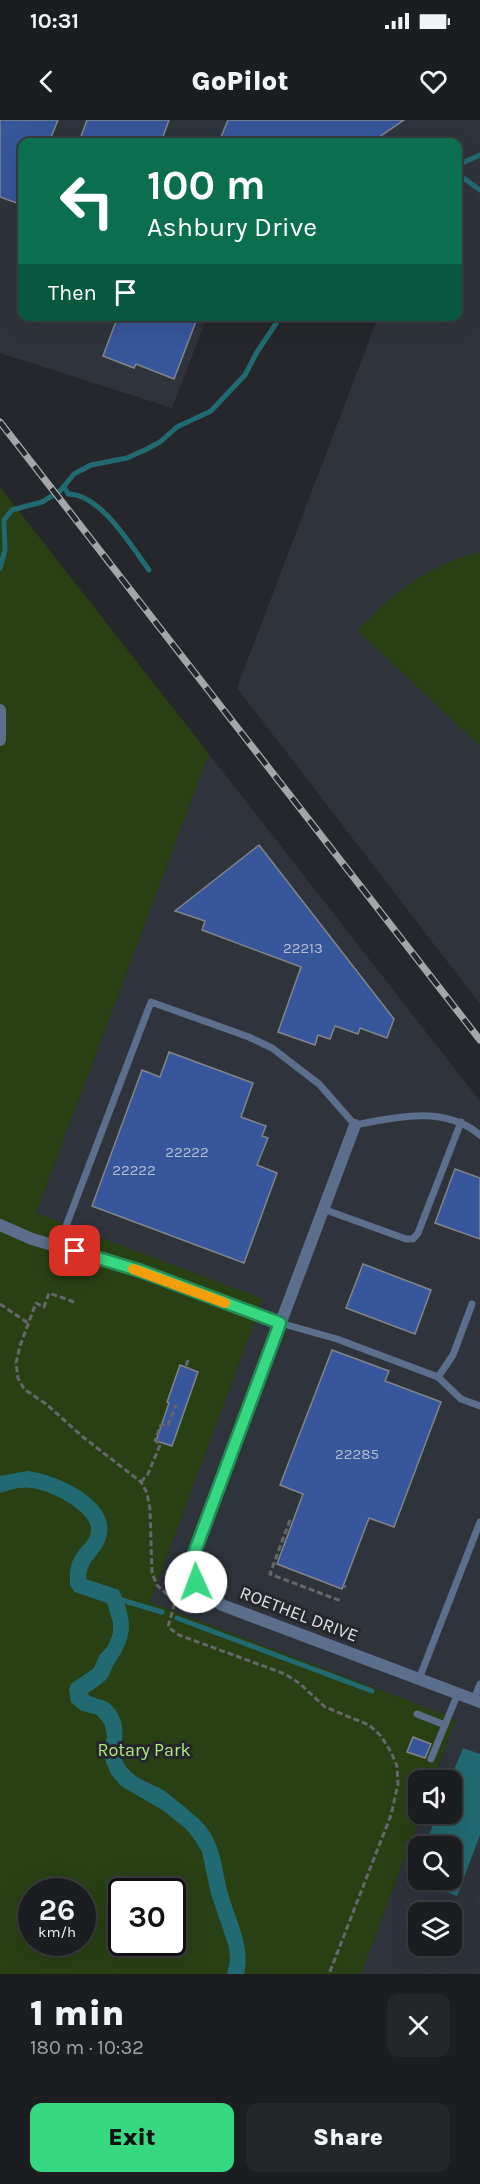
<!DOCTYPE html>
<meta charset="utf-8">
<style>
:root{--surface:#1c1d21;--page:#25262a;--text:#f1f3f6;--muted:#a0a2a5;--line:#3a3b3f;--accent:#36d881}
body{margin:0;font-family:Karla,sans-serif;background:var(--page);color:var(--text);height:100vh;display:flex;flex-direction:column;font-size:22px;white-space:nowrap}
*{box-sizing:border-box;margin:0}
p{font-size:20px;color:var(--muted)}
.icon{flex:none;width:33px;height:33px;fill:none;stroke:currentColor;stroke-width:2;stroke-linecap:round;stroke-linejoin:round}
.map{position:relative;height:1854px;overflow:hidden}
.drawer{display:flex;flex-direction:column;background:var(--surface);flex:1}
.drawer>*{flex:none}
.hud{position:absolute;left:18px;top:18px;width:444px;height:183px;border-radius:12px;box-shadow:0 6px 24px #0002,0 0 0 2px var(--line);background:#0b6e4f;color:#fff;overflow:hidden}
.controls{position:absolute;left:408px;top:1650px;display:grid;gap:12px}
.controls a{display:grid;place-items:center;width:54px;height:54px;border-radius:12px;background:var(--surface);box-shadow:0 6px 24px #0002,0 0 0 2px var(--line);font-size:30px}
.speed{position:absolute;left:18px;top:1758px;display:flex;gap:12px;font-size:30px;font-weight:700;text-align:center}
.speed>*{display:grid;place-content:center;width:78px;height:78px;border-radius:50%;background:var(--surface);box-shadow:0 6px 24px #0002,0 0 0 2px var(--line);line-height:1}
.speed small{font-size:15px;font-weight:400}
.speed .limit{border:3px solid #111;border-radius:9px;background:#fff;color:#111}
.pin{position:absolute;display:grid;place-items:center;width:51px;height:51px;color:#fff;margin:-26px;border-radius:12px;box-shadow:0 3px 9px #0006}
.me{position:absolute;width:66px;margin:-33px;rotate:358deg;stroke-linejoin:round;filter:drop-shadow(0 0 4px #0008)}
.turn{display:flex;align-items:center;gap:21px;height:126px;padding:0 30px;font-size:27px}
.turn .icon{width:78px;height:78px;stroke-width:2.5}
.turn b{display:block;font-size:42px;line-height:51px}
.then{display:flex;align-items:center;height:57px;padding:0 30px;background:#0003;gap:12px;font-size:22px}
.round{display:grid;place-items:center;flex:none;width:63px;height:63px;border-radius:12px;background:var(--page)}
.headline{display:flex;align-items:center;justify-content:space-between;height:102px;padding:0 30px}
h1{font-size:36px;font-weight:800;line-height:45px}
.button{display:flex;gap:12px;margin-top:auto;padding:12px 30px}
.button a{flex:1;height:69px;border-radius:12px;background:var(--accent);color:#111;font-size:24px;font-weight:800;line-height:69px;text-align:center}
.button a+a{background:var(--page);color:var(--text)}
.status{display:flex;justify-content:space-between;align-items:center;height:42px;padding:0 30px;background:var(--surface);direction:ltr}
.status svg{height:16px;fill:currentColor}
header{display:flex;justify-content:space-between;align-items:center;height:78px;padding:0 30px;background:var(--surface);font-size:27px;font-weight:800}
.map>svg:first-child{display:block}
</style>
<div class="status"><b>10:31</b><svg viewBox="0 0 49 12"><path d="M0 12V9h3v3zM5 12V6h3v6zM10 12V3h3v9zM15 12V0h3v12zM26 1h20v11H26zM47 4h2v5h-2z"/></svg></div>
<header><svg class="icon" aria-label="back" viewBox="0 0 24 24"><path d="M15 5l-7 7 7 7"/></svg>GoPilot<svg class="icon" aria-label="heart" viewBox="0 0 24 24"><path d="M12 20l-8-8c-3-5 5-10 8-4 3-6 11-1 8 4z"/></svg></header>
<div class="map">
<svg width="480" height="1854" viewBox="0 0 480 1854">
<rect width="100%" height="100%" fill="#25272c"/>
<g fill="#2f343c" fill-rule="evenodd">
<path d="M 0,0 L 480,0 L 480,884 L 237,568 L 378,197 L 458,196 L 458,22 L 22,22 L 22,196 L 207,197 L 172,288 L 0,233 Z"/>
<path d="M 209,634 L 480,981 L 480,1854 L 361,1854 L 421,1694 L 452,1694 L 452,1660 L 433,1660 L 456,1599 L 150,1482 L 263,1179 L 36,1093 ZM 418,1726 L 452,1726 L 452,1760 L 418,1760 ZM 418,1792 L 452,1792 L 452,1826 L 418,1826 Z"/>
</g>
<g fill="#294015" fill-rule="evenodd">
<path d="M 0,367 L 209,634 L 36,1093 L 263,1179 L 150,1482 L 456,1599 L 433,1660 L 418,1660 L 418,1694 L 421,1694 L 361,1854 L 0,1854 ZM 32,1772 L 82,1772 L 82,1822 L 32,1822 ZM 122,1772 L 172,1772 L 172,1822 L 122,1822 Z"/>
<path d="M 480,432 L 480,626 L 358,511 C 390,474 432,443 480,432 Z"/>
</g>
<g fill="#226a72">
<path d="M 27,1351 C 56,1354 118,1381 106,1418 C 101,1436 87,1438 86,1459 L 119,1470 C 133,1502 133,1516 114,1544 C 111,1548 111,1553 108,1557 C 103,1564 93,1569 87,1574 C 95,1580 104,1578 111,1585 C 134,1609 113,1628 125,1645 C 134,1659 150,1663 163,1670 C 174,1678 185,1687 195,1696 C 205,1704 212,1714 216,1725 C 222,1739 223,1755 227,1770 C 234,1797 251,1825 244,1854 L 227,1854 L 230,1840 L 229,1827 L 211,1774 L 202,1732 L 195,1720 L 186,1709 L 164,1691 L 121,1666 L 111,1654 L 106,1642 L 104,1632 L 107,1616 L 105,1605 L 97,1595 L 80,1590 L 71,1582 L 69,1569 L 71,1564 L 94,1548 L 99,1536 L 108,1526 L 113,1513 L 113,1503 L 107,1483 L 75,1472 L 70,1466 C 70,1455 69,1444 76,1435 C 80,1427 90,1421 91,1412 C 94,1391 49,1370 32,1368 C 21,1366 10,1370 0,1373 L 0,1356 Z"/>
<path d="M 463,1628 L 480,1634 L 480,1715 L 457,1776 L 412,1759 L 418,1743 L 418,1760 L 452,1760 L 452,1726 L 425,1726 L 437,1694 L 452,1694 L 450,1660 Z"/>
</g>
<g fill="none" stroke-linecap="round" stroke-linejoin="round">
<g stroke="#226a72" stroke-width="5">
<path d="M 458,45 L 480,35"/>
<path d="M 458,54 L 480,70"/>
<path d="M 64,366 L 68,374 C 101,374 131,426 149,450"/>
<path d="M 0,448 L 5,430 L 4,400 L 12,390 L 42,382 L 60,371 L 74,354 L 91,345 L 127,338 L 147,329 L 160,322 L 177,307 L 211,291 L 245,255 L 257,232 L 281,196"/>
<path d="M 118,1479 L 162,1492"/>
<path d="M 177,1498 L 372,1571"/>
</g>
</g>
<g fill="#37569b" stroke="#82858a" stroke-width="1.5">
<path d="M 0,0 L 58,0 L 49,22 L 22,22 L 22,85 L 0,77 Z"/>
<path d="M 87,0 L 169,0 L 161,22 L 79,22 Z"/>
<path d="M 228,0 L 404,0 L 372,22 L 219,22 Z"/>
<path d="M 118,196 L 198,196 L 174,259 L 136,244 L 134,248 L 103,236 Z"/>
<path d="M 259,725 L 394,899 L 387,918 L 360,908 L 358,914 L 335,906 L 330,919 L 318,915 L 315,925 L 278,912 L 301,847 L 202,810 L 205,801 L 175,791 Z"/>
<path d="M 169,932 L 253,963 L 241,997 L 266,1006 L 262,1016 L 268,1018 L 257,1045 L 277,1053 L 244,1143 L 92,1086 L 142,950 L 160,957 Z"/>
<path d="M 455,1049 L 480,1058 L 480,1119 L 435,1103 Z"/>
<path d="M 363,1144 L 431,1170 L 415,1214 L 346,1188 Z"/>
<path d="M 332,1230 L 389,1251 L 385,1261 L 441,1282 L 394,1407 L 369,1398 L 342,1469 L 277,1444 L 303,1374 L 280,1365 Z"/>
<path d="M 180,1245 L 198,1252 L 172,1326 L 156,1321 L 169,1283 L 167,1282 Z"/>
<path d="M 413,1617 L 431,1624 L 425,1638 L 407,1632 Z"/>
</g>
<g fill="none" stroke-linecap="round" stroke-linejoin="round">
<g stroke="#65676b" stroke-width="3" stroke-dasharray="6 3" stroke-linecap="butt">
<path d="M 74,1182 L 49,1173 L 44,1187 L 36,1183 L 20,1226 L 16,1243 L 18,1258 L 24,1269 L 46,1284 L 83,1317 L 141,1362 L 147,1373 L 150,1389 L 152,1453 L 157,1465 L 175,1482 L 168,1507 L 179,1515 L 285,1554 L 299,1563 L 325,1587 L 369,1605 L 381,1616 L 391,1632 L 397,1646 L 398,1664 L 391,1695 L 329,1854"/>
<path d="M 0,1184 L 28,1203"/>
<path d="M 188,1240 L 186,1246 L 189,1249"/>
<path d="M 141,1362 L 148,1354 L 160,1325 L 155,1320 L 161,1305 L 168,1305 L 176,1285"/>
<path d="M 290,1400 L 270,1454 L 341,1481"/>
<path d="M 344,1466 L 346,1467"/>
<path d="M 170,1475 L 185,1468"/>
</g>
<g stroke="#5b6e8c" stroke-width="7">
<path d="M 323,1089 L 406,1119 L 413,1119 L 418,1113 L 461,1002"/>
<path d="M 58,1127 L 151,882 L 249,917 L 272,928 L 319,964 L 355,1005 C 395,997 445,985 480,1015"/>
<path d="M 280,1203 L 337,1219 L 438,1257 L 461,1279 L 480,1286"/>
<path d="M 438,1257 L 453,1235 L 472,1184"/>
<path d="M 419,1559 L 480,1402"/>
<path d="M 474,1579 L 480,1564"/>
<path d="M 417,1594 L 445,1605"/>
<path d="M 431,1639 L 458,1573"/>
</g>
<g stroke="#5b6e8c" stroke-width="12">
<path d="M 0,590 L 0,620"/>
<path d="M 355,1005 L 195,1431 C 191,1460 198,1469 222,1485 L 480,1582"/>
<path d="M 0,1105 L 32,1119 L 141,1151 L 280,1203"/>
</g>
<defs>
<path id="rail" d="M 0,302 L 480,920"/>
</defs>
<use href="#rail" stroke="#a5a6aa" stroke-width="7"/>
<use href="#rail" stroke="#25272c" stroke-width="4.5" stroke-dasharray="14" stroke-linecap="butt"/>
</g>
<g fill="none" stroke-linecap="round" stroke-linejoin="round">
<defs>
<path id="route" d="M 75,1131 L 141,1151 L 280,1203 L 195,1431 L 193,1447 L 196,1462"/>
</defs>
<use href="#route" stroke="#238c54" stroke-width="15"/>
<use href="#route" stroke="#36d881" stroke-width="10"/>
<path stroke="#f59e0b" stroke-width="10" d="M 133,1149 L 225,1183"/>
</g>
<g text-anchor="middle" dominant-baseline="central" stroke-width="6" stroke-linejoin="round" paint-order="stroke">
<g font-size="15" fill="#b6bed2">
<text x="303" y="828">22213</text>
<text x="187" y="1032">22222</text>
<text x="134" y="1050">22222</text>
<text x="357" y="1334">22285</text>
</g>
<g font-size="18" fill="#e0e1e4" stroke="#25272c">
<text transform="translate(299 1494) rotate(21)">ROETHEL DRIVE</text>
</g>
<g font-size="18" fill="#aee981" stroke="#25272c">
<text x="144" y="1630">Rotary Park</text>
</g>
</g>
</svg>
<div class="controls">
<a><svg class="icon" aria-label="sound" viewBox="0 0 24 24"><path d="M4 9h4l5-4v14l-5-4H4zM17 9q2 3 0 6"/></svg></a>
<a><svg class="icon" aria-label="search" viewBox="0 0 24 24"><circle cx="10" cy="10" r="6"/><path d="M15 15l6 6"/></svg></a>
<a><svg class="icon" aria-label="layers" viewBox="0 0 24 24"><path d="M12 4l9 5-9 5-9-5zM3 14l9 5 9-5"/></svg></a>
</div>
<div class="speed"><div>26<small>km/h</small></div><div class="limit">30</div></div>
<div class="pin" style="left:75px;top:1131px;background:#d93025"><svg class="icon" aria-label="arrive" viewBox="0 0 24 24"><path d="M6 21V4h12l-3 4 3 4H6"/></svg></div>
<svg class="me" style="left:196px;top:1462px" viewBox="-20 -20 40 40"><circle r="19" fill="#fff"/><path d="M0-13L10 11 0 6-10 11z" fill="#36d881"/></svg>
<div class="hud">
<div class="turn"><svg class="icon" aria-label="left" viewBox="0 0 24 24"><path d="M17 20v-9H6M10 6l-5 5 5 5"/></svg><div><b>100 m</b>Ashbury Drive</div></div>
<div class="then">Then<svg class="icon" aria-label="arrive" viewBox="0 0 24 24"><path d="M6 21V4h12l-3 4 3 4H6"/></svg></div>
</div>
</div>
<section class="drawer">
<div class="headline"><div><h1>1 min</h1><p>180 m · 10:32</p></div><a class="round"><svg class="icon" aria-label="close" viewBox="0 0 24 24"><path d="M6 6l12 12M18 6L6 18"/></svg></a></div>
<div class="button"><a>Exit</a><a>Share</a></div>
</section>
